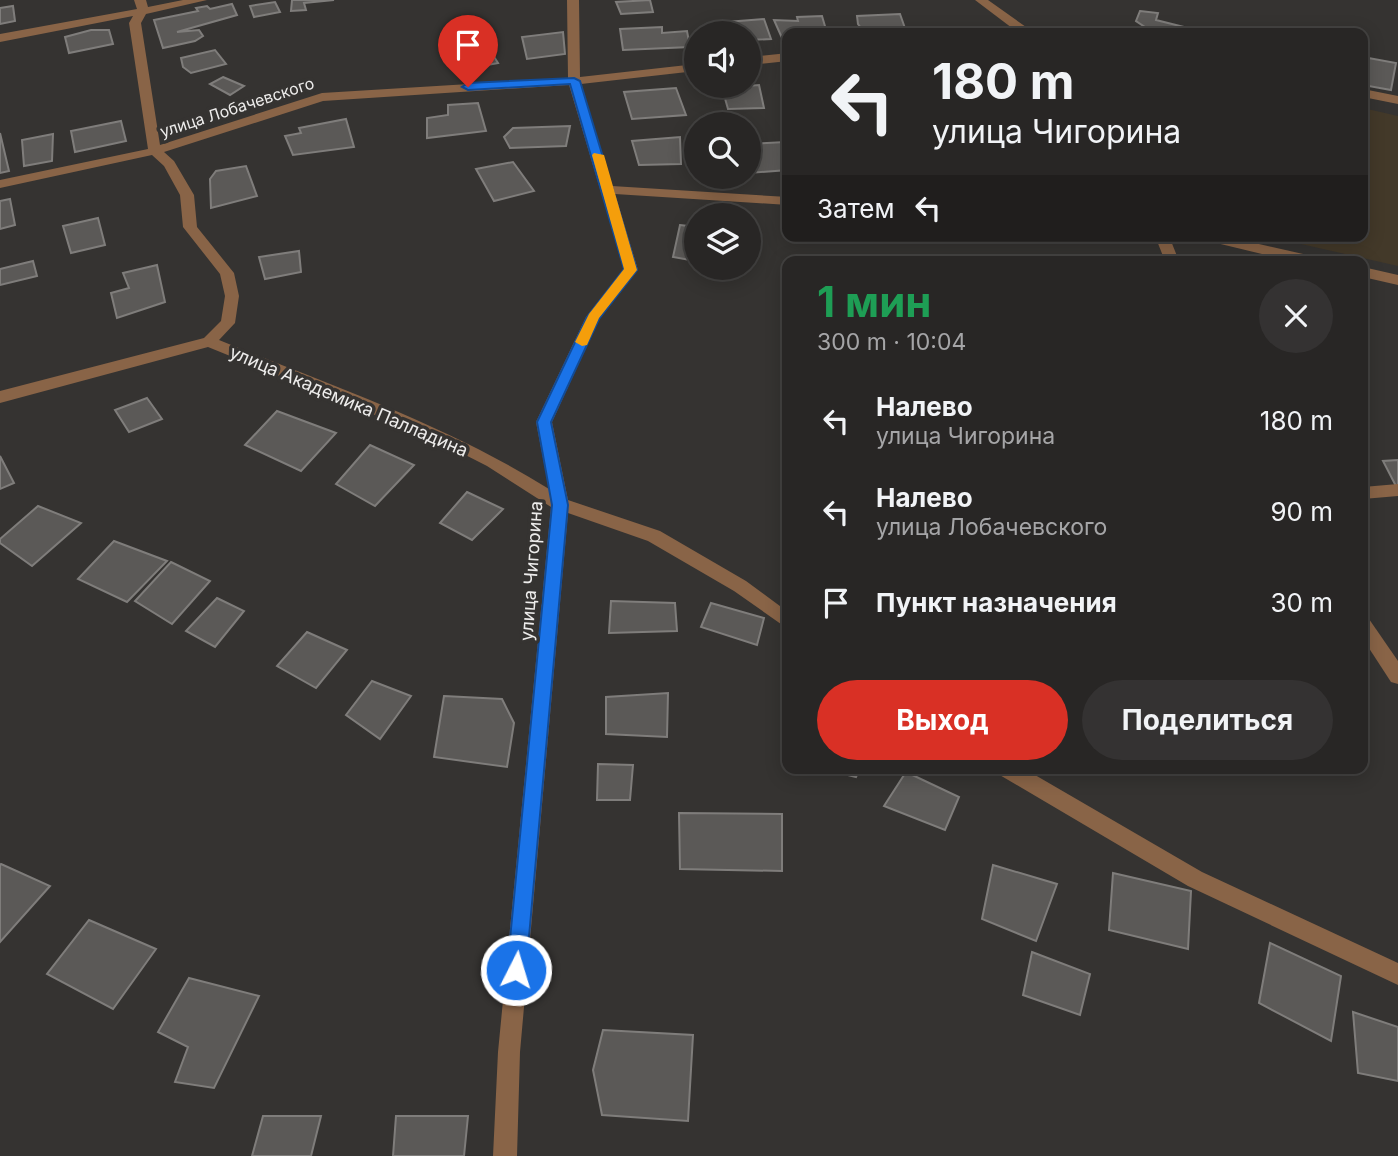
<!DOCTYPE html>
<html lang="ru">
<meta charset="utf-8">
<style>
:root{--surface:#282625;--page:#343232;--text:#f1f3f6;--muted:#a5a5a7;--line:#444342;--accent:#d93025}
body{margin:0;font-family:Inter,sans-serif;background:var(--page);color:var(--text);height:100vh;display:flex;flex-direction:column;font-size:26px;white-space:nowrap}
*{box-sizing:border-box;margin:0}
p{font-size:23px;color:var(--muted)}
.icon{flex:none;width:38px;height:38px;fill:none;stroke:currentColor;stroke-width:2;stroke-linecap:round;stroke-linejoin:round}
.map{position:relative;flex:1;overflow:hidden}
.drawer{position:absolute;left:782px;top:256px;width:586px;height:518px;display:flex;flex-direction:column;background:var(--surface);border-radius:14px;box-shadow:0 4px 18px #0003,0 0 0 2px var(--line)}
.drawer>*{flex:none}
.hud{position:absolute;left:782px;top:28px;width:586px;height:214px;border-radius:14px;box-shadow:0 4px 18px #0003,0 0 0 2px var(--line);background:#282625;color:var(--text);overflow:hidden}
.buttons{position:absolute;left:684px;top:21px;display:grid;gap:14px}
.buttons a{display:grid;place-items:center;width:77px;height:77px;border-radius:50%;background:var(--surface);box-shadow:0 4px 18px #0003,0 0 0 2px var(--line);font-size:35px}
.pin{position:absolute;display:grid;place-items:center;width:60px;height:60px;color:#fff;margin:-72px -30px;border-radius:50% 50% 50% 0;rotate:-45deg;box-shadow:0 0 7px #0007}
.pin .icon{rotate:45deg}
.me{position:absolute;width:77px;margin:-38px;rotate:5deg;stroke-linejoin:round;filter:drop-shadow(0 0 5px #0008)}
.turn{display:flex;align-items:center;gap:24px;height:147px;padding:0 35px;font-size:32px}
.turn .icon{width:91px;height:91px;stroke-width:2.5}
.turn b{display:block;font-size:49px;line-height:60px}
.then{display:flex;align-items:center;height:66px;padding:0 35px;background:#0003;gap:14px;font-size:26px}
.round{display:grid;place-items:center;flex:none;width:74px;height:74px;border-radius:37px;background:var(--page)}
.head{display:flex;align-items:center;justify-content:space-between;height:119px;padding:0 35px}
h1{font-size:42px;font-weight:700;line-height:52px;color:#1e9e55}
.primary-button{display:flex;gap:14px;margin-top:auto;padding:14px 35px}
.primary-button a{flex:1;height:80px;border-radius:42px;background:var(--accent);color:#fff;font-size:28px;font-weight:700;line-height:80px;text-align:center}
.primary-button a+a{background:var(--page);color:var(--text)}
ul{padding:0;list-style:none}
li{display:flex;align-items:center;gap:21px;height:91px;padding:0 35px}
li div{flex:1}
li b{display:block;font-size:26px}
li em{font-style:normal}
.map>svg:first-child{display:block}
</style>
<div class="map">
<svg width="1398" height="1156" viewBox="0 0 1398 1156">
<rect width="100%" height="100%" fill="#353331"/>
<path fill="#433929" d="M 1363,108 L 1398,116 L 1398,266 L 1266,236 L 1363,236 Z"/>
<g fill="#5b5957" stroke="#7f7d7b" stroke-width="2">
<path d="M 292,0 L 334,0 L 304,3 L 306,10 L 291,11 Z"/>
<path d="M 650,0 L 653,12 L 621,14 L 616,2 Z"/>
<path d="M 275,2 L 280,12 L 254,17 L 250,6 Z"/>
<path d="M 232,4 L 237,15 L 177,32 L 199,30 L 203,36 L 195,41 L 163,48 L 154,20 L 198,11 L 196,8 L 207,6 L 210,9 Z"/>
<path d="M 13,6 L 15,21 L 0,24 L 0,8 Z"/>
<path d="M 1140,11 L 1158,13 L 1156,20 L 1192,29 L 1191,33 L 1172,33 L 1145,27 L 1136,21 Z"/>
<path d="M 900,14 L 906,31 L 865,33 L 858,24 L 857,16 Z"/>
<path d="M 822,16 L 827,33 L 788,33 L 788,38 L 782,38 L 774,20 L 798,21 L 797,17 Z"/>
<path d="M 764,19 L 771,39 L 749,40 L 749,33 L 718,33 L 714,23 Z"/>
<path d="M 662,27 L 662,33 L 687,31 L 690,47 L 623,50 L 620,29 Z"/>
<path d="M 91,30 L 109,30 L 113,44 L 69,53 L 65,37 Z"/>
<path d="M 563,32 L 565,54 L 527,59 L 522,37 Z"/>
<path d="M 215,50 L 226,64 L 191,73 L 183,67 L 181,58 Z"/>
<path d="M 491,52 L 498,63 L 461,70 L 454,59 Z"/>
<path d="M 1363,57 L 1396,63 L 1391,90 L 1363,85 Z"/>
<path d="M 223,77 L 244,86 L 230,95 L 210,84 Z"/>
<path d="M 759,85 L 764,108 L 728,109 L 722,88 Z"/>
<path d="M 676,88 L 686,115 L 632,119 L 624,92 Z"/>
<path d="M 478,103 L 486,131 L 427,138 L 427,118 L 448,115 L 448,105 Z"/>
<path d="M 346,119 L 354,147 L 293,155 L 285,136 L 301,133 L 299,128 Z"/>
<path d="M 121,121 L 126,141 L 75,152 L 71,131 Z"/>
<path d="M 570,126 L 566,146 L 510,148 L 504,137 L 513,128 Z"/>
<path d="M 0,133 L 9,171 L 0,173 Z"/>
<path d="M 53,134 L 52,161 L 24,166 L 22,140 Z"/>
<path d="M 680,137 L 681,164 L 639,165 L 632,141 Z"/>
<path d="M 785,142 L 788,170 L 749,173 L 749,144 Z"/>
<path d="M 513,162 L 534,191 L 494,201 L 476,169 Z"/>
<path d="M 246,166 L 257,196 L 211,208 L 210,179 L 216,171 Z"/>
<path d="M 10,199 L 15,225 L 0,229 L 0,201 Z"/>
<path d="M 98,218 L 105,245 L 71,253 L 63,226 Z"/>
<path d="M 680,225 L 696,227 L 696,261 L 673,257 Z"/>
<path d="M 299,251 L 301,272 L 265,279 L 259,257 Z"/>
<path d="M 33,261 L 37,276 L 0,285 L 0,269 Z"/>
<path d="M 157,265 L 165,302 L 117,318 L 111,293 L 129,288 L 123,273 Z"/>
<path d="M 147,398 L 162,419 L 129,432 L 115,410 Z"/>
<path d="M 277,411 L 336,433 L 301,471 L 245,445 Z"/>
<path d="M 370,445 L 414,465 L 375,506 L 336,484 Z"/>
<path d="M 0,456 L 14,483 L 0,489 Z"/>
<path d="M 1398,460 L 1398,490 L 1383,461 Z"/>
<path d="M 467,492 L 503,509 L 472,540 L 440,523 Z"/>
<path d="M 38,506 L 81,523 L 32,566 L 0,543 L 0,539 Z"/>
<path d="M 114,541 L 167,561 L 127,602 L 78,579 Z"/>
<path d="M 171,562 L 210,581 L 172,624 L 135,601 Z"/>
<path d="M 217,598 L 244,611 L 215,647 L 186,631 Z"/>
<path d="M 611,601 L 675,603 L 677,631 L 609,633 Z"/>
<path d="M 711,603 L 764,618 L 757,645 L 701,627 Z"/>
<path d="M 307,632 L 347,650 L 316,688 L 277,666 Z"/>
<path d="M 372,681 L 411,696 L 380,739 L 346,715 Z"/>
<path d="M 668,693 L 667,737 L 606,734 L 606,697 Z"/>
<path d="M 444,696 L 502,699 L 514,723 L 507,767 L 434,757 Z"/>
<path d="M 598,764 L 633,765 L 630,800 L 597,800 Z"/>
<path d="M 820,768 L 860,768 L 856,777 Z"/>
<path d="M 906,772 L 959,797 L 945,830 L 884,806 Z"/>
<path d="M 679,813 L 782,814 L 782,871 L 680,869 Z"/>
<path d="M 1,864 L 50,886 L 0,942 L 0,865 Z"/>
<path d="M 993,865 L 1057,884 L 1036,941 L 982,919 Z"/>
<path d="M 1113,873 L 1191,891 L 1188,949 L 1109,930 Z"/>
<path d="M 89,920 L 156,949 L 113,1009 L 47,974 Z"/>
<path d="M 1270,943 L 1341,976 L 1331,1041 L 1259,1003 Z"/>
<path d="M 1032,952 L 1090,974 L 1080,1015 L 1023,995 Z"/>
<path d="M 189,978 L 259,996 L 214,1088 L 175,1082 L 188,1047 L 158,1032 Z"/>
<path d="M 1353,1012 L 1398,1027 L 1398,1081 L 1358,1073 Z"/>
<path d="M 603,1030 L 693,1035 L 688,1121 L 602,1115 L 593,1070 Z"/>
<path d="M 263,1116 L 321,1116 L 311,1156 L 252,1156 Z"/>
<path d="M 396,1116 L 468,1116 L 464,1156 L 393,1156 Z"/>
</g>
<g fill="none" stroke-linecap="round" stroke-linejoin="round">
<g fill="#896447" fill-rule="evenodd">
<path d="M 134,0 L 146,0 L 148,7 L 183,0 L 207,0 L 146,14 L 141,23 L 160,145 L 322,93 L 568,78 L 567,0 L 579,0 L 580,77 L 696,64 L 696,71 L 581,84 L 612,186 L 788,197 L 788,205 L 615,194 L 638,270 L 599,319 L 552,422 L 568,500 L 660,531 L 746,581 L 788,612 L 788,629 L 734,591 L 648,541 L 568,513 L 520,1052 L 517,1156 L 493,1156 L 498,1052 L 551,507 L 487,466 L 434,439 L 208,347 L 0,403 L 0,391 L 204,338 L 221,321 L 225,296 L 220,274 L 183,227 L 180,195 L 164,166 L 152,155 L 0,188 L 0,180 L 148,149 L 129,23 L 133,16 L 0,42 L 0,34 L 137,9 ZM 569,85 L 624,269 L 586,317 L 536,422 L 549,489 C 445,424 333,386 219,340 L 235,323 L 239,296 L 234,273 L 197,227 L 194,195 L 174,161 L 164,152 L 323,101 Z"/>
<path d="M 975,0 L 988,0 L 1026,27 L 1090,30 L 1096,33 L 988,33 L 994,30 L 1012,28 Z"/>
<path d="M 788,53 L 788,61 L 749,65 L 749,57 Z"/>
<path d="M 1363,89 L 1398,96 L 1398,104 L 1363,97 Z"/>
<path d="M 1155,236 L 1169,236 L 1179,261 L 1165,261 Z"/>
<path d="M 1197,236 L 1224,236 L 1312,256 L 1319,261 L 1291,261 L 1204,240 Z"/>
<path d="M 1363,267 L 1398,275 L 1398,285 L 1363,277 Z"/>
<path d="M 1398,484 L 1398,496 L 1363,499 L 1363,487 Z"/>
<path d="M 1363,617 L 1369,619 L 1398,661 L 1398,684 L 1391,682 L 1363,639 Z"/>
<path d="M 995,768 L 1023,768 L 1202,872 L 1398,963 L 1398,985 L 1188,886 L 998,774 Z"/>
</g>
</g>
<path fill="#1a73e8" stroke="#114b97" stroke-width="2" d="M 574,78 L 580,81 L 637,270 L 599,319 L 551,422 L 568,505 L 526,970 L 523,977 L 516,979 L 509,977 L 507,970 L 552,505 L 537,422 L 587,317 L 624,269 L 570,84 L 468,90 L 462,87 L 468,83 Z"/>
<path fill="#f59e0b" d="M 594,153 L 604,155 L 637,270 L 599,318 L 587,345 L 582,346 L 575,342 L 589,314 L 624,269 L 592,155 Z"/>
<g text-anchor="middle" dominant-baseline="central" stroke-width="7" stroke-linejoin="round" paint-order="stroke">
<g font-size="16" fill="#edeceb" stroke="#353331">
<text transform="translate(237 107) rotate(-18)">улица Лобачевского</text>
</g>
<g font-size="18" fill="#edeceb" stroke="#353331">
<text transform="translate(349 401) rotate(23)">улица Академика Палладина</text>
<text transform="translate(531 571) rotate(-86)">улица Чигорина</text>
</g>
</g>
</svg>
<div class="buttons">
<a><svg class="icon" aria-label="sound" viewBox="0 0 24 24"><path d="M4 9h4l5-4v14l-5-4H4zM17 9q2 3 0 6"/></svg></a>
<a><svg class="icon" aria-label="search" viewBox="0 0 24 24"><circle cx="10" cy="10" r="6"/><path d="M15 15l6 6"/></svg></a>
<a><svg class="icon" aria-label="layers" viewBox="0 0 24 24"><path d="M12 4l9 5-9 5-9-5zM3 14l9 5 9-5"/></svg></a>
</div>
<div class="pin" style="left:468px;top:87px;background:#d93025"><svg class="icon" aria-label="arrive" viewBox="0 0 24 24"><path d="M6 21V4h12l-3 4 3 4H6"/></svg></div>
<svg class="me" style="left:516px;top:970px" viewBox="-20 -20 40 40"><circle r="17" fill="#1a73e8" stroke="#fff" stroke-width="3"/><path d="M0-11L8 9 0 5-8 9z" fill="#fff"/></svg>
<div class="hud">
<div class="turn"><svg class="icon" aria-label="left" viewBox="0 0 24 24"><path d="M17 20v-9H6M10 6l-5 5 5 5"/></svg><div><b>180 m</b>улица Чигорина</div></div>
<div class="then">Затем<svg class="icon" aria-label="left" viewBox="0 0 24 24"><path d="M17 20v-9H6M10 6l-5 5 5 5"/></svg></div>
</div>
<section class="drawer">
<div class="head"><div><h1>1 мин</h1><p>300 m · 10:04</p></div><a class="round"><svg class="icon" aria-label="close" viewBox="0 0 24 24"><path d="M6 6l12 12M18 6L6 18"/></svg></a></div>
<ul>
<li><svg class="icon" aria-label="left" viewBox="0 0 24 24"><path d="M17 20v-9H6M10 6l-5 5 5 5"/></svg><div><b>Налево</b><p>улица Чигорина</p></div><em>180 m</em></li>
<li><svg class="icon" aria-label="left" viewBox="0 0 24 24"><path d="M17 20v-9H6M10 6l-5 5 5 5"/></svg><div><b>Налево</b><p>улица Лобачевского</p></div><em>90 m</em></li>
<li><svg class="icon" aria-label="arrive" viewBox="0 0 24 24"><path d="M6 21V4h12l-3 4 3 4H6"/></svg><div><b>Пункт назначения</b></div><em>30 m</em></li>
</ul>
<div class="primary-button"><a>Выход</a><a>Поделиться</a></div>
</section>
</div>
